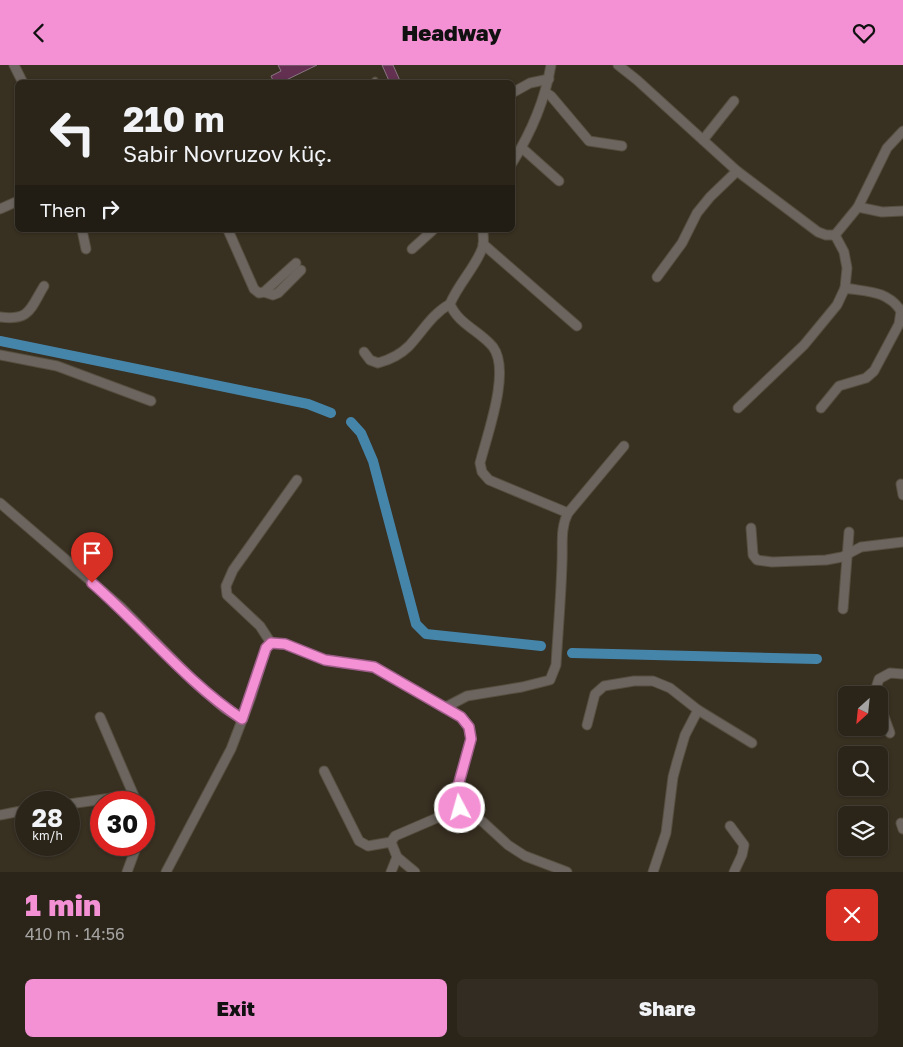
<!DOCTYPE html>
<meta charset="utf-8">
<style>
:root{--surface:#2a2419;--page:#322c22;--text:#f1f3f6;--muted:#a5a4a2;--line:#464138;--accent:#f491d4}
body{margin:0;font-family:"Golos Text",sans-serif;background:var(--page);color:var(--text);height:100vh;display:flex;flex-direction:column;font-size:19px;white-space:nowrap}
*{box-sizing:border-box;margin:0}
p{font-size:16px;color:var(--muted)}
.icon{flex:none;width:28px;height:28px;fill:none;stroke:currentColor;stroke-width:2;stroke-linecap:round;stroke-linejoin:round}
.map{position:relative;height:807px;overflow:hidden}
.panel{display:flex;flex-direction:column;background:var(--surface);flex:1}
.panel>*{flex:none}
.hud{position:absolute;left:15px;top:15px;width:500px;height:152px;border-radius:8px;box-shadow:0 1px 4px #0004,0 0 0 1px var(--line);background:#2a2419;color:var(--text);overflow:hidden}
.needle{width:32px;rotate:207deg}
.tools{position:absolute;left:838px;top:621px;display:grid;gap:10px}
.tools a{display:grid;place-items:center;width:50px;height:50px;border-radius:8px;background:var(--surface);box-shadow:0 1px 4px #0004,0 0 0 1px var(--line);font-size:25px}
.speed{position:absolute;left:15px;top:726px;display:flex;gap:10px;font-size:25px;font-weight:700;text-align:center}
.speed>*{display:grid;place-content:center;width:65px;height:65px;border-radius:50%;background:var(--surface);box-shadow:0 1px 4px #0004,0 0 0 1px var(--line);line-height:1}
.speed small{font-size:12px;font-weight:400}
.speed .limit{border:8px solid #d22;background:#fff;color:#111}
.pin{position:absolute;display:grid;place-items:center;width:42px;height:42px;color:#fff;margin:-51px -21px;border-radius:50% 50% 50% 0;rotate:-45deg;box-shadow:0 0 5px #0007}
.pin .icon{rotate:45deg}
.me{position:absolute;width:55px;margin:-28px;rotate:354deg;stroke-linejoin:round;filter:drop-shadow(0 0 4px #0008)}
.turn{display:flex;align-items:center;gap:18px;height:105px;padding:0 25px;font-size:22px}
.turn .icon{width:65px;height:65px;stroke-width:2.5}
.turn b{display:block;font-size:35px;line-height:42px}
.then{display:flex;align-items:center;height:48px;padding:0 25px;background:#0003;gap:10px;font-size:19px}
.round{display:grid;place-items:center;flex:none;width:52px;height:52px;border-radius:8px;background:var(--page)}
.overview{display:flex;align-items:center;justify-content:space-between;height:85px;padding:0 25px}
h1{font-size:30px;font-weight:800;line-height:38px;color:var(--accent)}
.primary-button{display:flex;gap:10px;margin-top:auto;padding:10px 25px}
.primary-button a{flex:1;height:58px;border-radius:8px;background:var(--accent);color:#111;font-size:20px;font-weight:800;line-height:58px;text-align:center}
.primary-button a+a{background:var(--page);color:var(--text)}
header{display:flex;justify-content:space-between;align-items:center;height:65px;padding:0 25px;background:var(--accent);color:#111;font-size:22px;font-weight:800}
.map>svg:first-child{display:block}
</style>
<header><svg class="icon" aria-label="back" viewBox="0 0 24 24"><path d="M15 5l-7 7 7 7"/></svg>Headway<svg class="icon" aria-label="heart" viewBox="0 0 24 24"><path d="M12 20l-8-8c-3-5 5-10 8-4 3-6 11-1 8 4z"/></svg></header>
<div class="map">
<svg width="903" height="807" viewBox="0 0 903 807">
<rect width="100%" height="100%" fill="#383021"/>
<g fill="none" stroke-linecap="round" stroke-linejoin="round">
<g stroke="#4685aa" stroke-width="10">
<path d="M 0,276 L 308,339 L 331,348"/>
<path d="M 351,357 L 361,368 L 373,396 L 416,559 L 426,569 L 541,581"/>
<path d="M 572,588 L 817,594"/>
</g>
</g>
<g fill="#643051" stroke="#897681">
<path d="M 278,0 L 317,0 L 280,18 L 274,18 L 271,11 L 281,6 Z"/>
<path d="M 382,0 L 393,0 L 401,18 L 390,18 Z"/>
</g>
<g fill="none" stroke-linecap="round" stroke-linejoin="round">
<defs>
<path id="lane" d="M 375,15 L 376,18"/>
<g id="street">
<path d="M 14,0 L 23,18"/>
<path d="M 618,0 L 637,15 L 737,106 L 818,167 L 826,170 L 835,170"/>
<path d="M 545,27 L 551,31 L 589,76 L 622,81"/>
<path d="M 512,28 L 530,18 L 549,14"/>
<path d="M 703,75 L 734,36"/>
<path d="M 522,83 L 559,116"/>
<path d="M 512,98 C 531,68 545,35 551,0"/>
<path d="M 858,142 L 882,147 L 903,146"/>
<path d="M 0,144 L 18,136"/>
<path d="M 82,165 L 86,184"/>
<path d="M 228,165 L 254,224 L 259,228 L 264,227 L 296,198"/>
<path d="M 483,165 C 483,170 484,176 483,181 C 478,199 458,219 450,239 C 458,259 480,266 493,282 C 511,306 487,370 480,398 L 482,407 L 489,415 L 568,448"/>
<path d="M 835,170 L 858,142 L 887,83 L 903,66"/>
<path d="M 483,179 L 577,261"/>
<path d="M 412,184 L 433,165"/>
<path d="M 657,212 L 682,178 L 697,148 L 710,132 L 737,106"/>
<path d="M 264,227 L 273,230 L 278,228 L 301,205"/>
<path d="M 0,252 C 30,256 30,244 44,221"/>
<path d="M 364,287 L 370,295 L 378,298 C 389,295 401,289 409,281 C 423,266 432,249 450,239"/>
<path d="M 0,290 L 57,301 L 151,336"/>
<path d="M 738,343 L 804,280 L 837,240 L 845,223 L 847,203 L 844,187 L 835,170"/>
<path d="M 821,343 L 839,321 L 866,313 L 874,306 L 899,259 L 901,246 C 887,225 867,227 845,223"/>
<path d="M 901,419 L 903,430"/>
<path d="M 0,438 L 122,543 L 198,620 L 224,643 L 242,654"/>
<path d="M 751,463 L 753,490 L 757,495 L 772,497 L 826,495 L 842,492 L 861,482 L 903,477"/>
<path d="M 843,544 L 849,467"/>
<path d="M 271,578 L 260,561 L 227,530 L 226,521 L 233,505 L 297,415"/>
<path d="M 876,630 L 875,626 L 879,614 L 890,608 L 903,609"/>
<path d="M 879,638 L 890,668"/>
<path d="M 444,643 L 467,631 L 522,622 L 550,615 L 556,600 C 558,566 561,532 562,498 C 563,480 560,463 568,448 L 624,381"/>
<path d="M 100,652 L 137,738"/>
<path d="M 587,660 L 595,629 L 604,621 L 634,616 L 653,616 L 670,623 L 698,645 L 752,678"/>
<path d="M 324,706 L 359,776 L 368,781 L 391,777"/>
<path d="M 69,739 L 133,730"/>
<path d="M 0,750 L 26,745"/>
<path d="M 901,758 L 903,764"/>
<path d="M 730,761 L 744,780 L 742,790 L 734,807"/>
<path d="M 397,792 L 415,807"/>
<path d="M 127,807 L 137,780"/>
<path d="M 166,807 L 231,684 L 251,632 L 266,583 L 271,578 L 285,579 L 325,595 L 374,602 L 461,652 L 469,662 L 471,674 L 455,732 L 460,743 L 483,757 L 508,780 L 525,791 L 567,807"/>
<path d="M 391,807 L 397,792 L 391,777 L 395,771 L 460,743"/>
<path d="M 653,807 L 666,768 L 673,712 L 677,697 L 685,670 L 698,645"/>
</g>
</defs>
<use href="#lane" stroke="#564f40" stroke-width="7"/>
<use href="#street" stroke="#564f40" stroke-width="11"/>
<use href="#lane" stroke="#6c655f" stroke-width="4.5"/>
<use href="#street" stroke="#6c655f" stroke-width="9"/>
</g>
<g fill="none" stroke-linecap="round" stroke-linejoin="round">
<defs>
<path id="route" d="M 92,518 C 143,562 186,617 242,654 L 266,583 L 271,578 L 285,579 L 325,595 L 374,602 L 461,652 L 469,662 L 471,674 L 455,732 L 460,743"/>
</defs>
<use href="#route" stroke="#9f5e8a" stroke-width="12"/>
<use href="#route" stroke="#f491d4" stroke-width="9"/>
</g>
</svg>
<div class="tools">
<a><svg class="needle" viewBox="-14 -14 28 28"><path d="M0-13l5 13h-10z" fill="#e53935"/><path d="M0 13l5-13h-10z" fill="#a5a4a2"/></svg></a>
<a><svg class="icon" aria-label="search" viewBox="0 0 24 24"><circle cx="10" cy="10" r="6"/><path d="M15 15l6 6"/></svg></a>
<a><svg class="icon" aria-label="layers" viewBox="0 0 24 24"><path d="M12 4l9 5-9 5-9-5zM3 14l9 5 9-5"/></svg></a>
</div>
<div class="speed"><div>28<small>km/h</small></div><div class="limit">30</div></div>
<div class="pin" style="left:92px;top:518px;background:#d93025"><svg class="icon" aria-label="arrive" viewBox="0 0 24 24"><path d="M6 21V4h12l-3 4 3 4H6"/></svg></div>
<svg class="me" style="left:460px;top:743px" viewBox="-20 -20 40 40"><circle r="17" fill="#f491d4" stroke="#fff" stroke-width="3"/><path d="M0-11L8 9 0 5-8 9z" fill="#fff"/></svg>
<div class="hud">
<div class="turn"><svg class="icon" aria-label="left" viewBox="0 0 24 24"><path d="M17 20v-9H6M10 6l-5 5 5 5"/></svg><div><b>210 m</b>Sabir Novruzov küç.</div></div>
<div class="then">Then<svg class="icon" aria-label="right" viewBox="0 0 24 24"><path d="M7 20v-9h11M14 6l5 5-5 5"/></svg></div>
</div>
</div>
<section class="panel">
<div class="overview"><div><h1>1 min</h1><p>410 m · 14:56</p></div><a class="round" style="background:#d93025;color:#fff"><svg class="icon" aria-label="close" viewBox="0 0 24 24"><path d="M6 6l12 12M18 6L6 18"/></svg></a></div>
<div class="primary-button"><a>Exit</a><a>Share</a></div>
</section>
